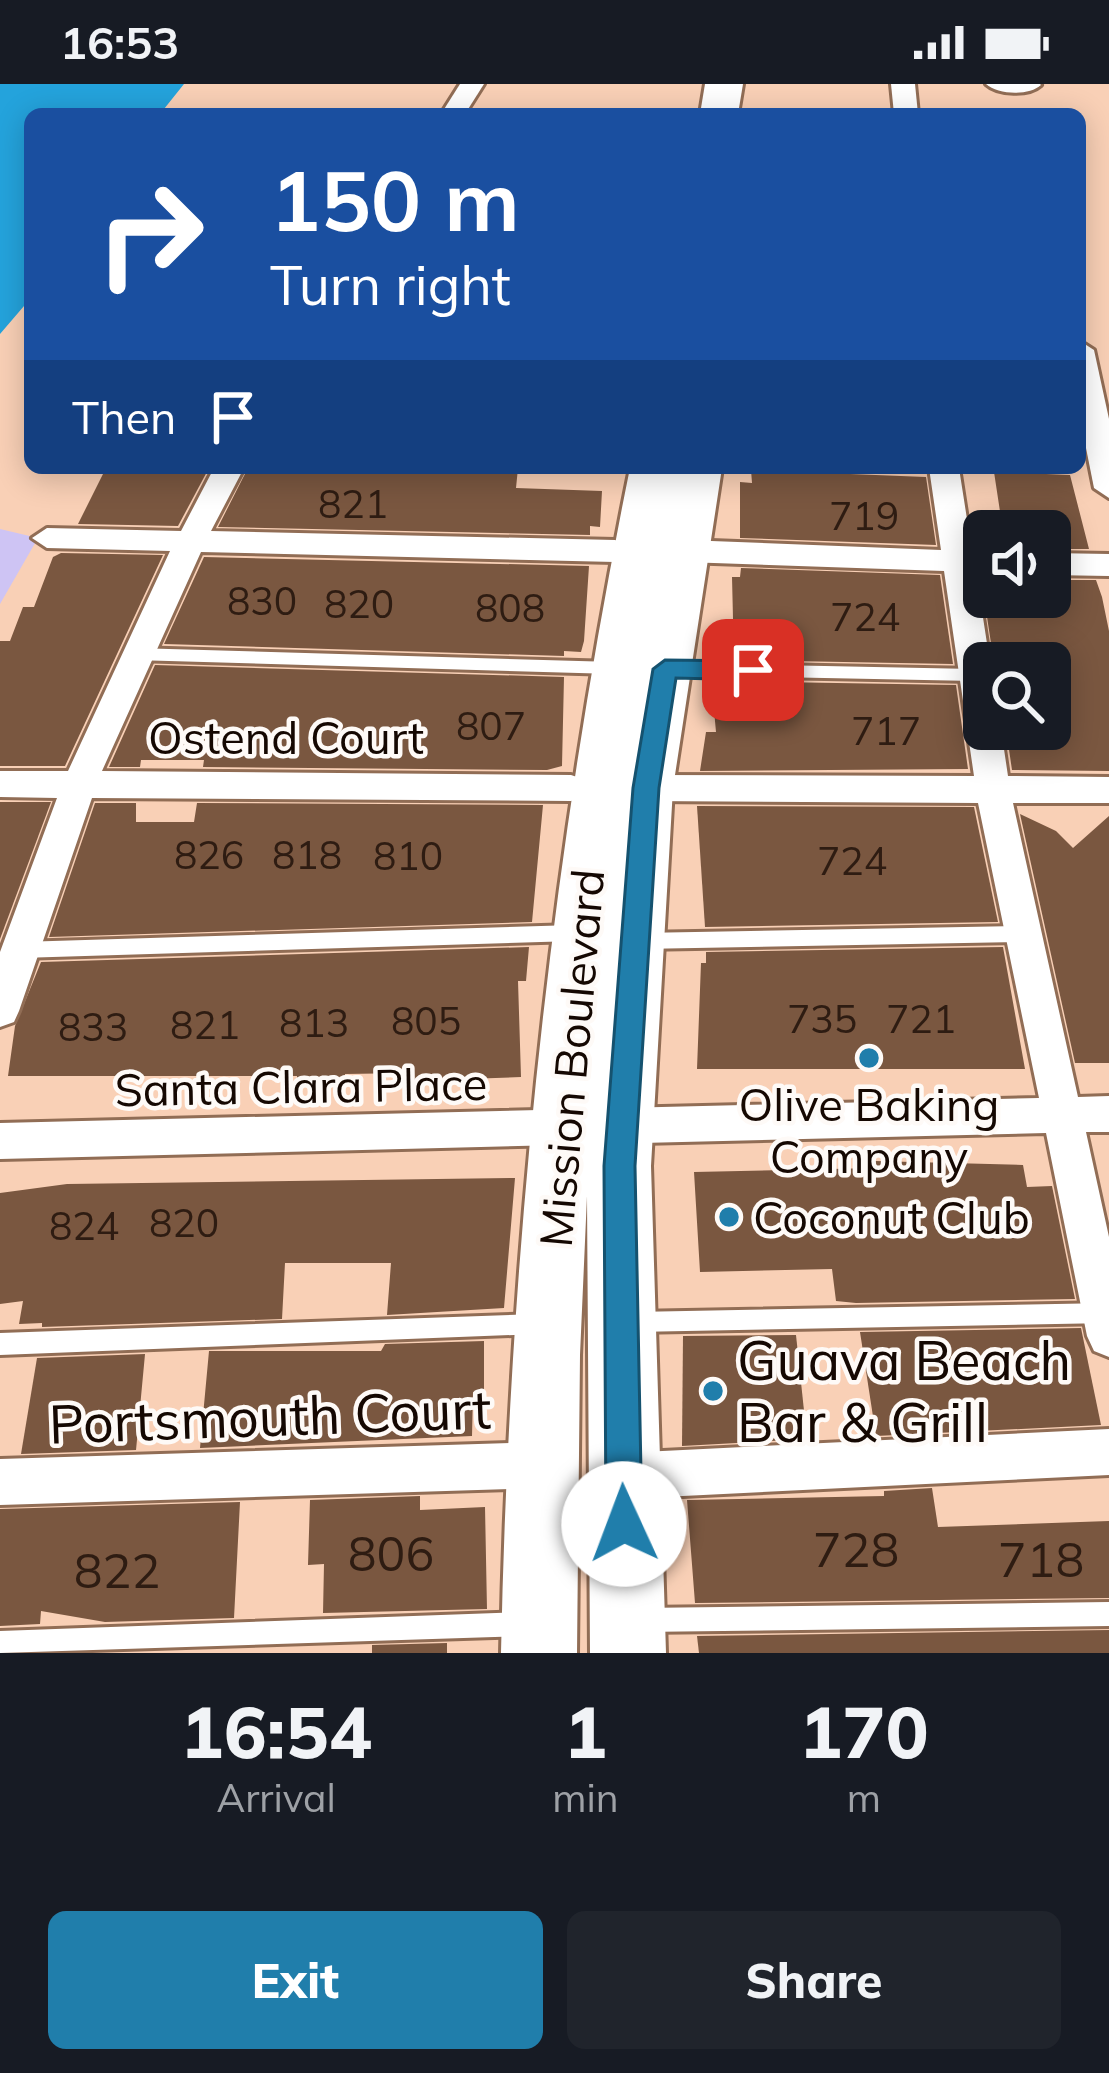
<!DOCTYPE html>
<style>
:root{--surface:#171b24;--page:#20242c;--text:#f1f3f6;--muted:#9ea1a6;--accent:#207eab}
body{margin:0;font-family:Mulish,sans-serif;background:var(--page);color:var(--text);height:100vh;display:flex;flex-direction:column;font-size:45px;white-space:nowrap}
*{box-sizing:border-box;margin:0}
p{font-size:39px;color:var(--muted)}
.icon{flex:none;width:66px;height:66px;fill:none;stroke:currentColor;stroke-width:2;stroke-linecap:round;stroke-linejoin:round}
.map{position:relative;height:1569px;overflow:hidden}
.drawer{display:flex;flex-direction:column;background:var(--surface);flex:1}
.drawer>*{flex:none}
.top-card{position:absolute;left:24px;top:24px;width:1062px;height:366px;border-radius:18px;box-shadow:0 6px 30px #0003;background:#1a4fa0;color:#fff;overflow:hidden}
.fabs{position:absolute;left:963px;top:426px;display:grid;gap:24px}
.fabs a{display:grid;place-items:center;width:108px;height:108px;border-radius:18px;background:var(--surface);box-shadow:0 6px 30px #0003;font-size:60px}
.pin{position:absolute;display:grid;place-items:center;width:102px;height:102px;color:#fff;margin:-51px;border-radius:24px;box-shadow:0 6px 18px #0006}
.me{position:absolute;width:132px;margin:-66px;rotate:358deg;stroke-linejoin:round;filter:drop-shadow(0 0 9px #0008)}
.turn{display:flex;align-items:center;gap:42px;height:252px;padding:0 48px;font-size:54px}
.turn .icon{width:156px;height:156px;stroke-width:2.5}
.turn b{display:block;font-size:84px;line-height:102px}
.then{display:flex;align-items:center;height:114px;padding:0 48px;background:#0003;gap:24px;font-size:45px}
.eta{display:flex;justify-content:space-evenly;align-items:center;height:204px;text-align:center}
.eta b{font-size:72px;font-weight:800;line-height:84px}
.button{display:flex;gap:24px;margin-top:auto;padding:24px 48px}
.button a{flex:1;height:138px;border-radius:18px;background:var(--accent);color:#fff;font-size:48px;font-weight:800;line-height:138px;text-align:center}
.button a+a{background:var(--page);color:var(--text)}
.status{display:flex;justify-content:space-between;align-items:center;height:84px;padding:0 60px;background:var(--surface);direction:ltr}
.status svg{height:33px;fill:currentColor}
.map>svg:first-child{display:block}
</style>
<div class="status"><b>16:53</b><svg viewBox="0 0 49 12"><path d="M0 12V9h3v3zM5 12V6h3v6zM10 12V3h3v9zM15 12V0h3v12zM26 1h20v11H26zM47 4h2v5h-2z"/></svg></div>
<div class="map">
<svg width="1109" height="1569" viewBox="0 0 1109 1569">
<rect width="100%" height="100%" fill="#f9d0b6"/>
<path fill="#cec4f4" d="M 0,445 L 38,454 L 0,520 Z"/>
<path fill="#24a3dc" d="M 0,0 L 184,0 L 160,30 L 30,30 L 30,215 L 0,250 Z"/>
<g fill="#7a5740">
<path d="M 106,384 L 209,384 L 178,442 L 78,440 Z"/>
<path d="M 248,384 L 518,384 L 516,404 L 602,407 L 600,443 L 590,442 L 590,451 L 218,443 Z"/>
<path d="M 751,386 L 926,393 L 936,461 L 740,454 L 740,398 L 752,399 Z"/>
<path d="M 994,388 L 1070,391 L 1089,465 L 1050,465 L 1050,447 L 1003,447 Z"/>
<path d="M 61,469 L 163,471 L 65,682 L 0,682 L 0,557 L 10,557 L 23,523 L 34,523 L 53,473 Z"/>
<path d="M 204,473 L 589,482 L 584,557 L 581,568 L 564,567 L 564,572 L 164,560 Z"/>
<path d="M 741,484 L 940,491 L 953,580 L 734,576 L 732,493 L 740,493 Z"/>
<path d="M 1050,496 L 1096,496 L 1102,513 L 1109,547 L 1109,687 L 1012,686 L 1006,645 L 1052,645 L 1050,579 L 994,579 L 984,513 L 1050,513 Z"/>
<path d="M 155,581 L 564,593 L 562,682 L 547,686 L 203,683 L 204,676 L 141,676 L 140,683 L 109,683 Z"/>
<path d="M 719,597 L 956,601 L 968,685 L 700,687 L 706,648 L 716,648 L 713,615 L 720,615 Z"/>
<path d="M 0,718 L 51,718 L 0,855 Z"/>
<path d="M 95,719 L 136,719 L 136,738 L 194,738 L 197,719 L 543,721 L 532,838 L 49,853 Z"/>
<path d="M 697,722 L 974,723 L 998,838 L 705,843 Z"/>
<path d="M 1020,730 L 1056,747 L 1073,764 L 1109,732 L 1109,979 L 1075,979 Z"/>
<path d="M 529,863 L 526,897 L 518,897 L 521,993 L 408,997 L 409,989 L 345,990 L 345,1000 L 297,1003 L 297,992 L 8,992 L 15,942 L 41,878 Z"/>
<path d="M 1003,863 L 1025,985 L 697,985 L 701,879 L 706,879 L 706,868 Z"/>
<path d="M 875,1077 L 1023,1081 L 1027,1103 L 1052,1102 L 1075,1215 L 856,1219 L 836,1217 L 832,1185 L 700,1188 L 694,1088 L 875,1084 Z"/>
<path d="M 515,1094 L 504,1224 L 387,1231 L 391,1179 L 285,1179 L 282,1235 L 42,1243 L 42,1239 L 19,1240 L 23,1217 L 0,1220 L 0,1109 L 67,1100 Z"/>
<path d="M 1081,1244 L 1101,1341 L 876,1352 L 860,1248 Z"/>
<path d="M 796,1251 L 807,1355 L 682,1362 L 683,1252 Z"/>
<path d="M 484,1257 L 484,1308 L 473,1308 L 472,1352 L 200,1364 L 209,1267 L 381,1267 L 385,1260 Z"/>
<path d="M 145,1270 L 136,1366 L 21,1370 L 37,1274 Z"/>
<path d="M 932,1404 L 938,1443 L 1109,1437 L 1109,1514 L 695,1519 L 687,1416 L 884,1412 L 884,1407 Z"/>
<path d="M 420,1412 L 420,1426 L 485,1423 L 487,1525 L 323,1529 L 324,1480 L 308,1481 L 310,1416 Z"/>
<path d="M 240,1418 L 234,1534 L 105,1538 L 41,1527 L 40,1540 L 0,1542 L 0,1425 Z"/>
<path d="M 1109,1546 L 1109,1569 L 699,1569 L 697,1552 Z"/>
<path d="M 447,1559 L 447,1569 L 372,1569 L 372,1561 Z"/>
</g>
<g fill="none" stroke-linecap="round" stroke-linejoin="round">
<defs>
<g id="lane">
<path d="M 134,564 L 614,578 L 622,584 L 614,590 L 134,576 L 126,570 Z"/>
<path d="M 667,579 L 974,585 L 982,591 L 974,597 L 667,591 L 659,585 Z"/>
<path d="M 574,841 L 581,844 L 583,849 L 581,854 L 574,857 L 20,874 L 13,871 L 11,866 L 13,861 L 20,858 Z"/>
<path d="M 1021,842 L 1028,845 L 1030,850 L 1028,855 L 1021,858 L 640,865 L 633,862 L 631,857 L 633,852 L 640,849 Z"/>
<path d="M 1109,1219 L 1109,1239 L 634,1248 L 626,1245 L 623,1238 L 626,1231 L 634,1228 Z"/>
<path d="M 538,1230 L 546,1233 L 549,1240 L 546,1247 L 538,1250 L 0,1271 L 0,1249 Z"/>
<path d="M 1109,1518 L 1109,1542 L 640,1548 L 632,1544 L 628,1536 L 632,1528 L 640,1524 Z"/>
<path d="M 522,1528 L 531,1531 L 534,1540 L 531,1549 L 522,1552 L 0,1569 L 0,1547 Z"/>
</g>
<g id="street">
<path d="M 460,0 L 484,0 L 465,30 L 441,30 Z"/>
<path d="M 891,0 L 915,0 L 918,30 L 894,30 Z"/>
<path d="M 986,0 L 1040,0 L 1041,1 C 1029,12 998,11 986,0 Z"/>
<path d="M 1080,257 L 1094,266 L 1109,335 L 1109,414 L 1094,404 L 1080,334 Z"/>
<path d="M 214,384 L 244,384 L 211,447 L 615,456 L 626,460 L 630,467 L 626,474 L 615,478 L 201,468 L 102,687 L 571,691 L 583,695 L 588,704 L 583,713 L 571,717 L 92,714 L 19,927 L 14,938 L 0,943 L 0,868 L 57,714 L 0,713 L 0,687 L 68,687 L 170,467 L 47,464 L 32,454 L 47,444 L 181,447 Z"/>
<path d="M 929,384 L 959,384 L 972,467 L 984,467 L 984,489 L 976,488 L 990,579 L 984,579 L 984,645 L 1001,645 L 1008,692 L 1109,693 L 1109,719 L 1013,719 L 1078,1013 L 1109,1012 L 1109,1048 L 1086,1048 L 1109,1153 L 1109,1273 L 1094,1267 L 1087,1252 L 1046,1049 L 0,1075 L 0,1039 L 1039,1014 L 978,719 L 646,717 L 634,713 L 629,704 L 634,695 L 646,691 L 974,692 L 944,487 L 685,478 L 674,474 L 670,467 L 674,460 L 685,456 L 941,466 Z"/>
<path d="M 1050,469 L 1109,470 L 1109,492 L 1050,491 Z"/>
<path d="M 1109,1345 L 1109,1391 L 622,1415 L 606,1408 L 599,1392 L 606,1376 L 622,1369 Z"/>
<path d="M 544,1358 L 560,1365 L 567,1381 L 560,1397 L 544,1404 L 0,1421 L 0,1375 Z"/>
</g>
<g id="primary">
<path d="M 705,0 L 743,0 L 738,30 L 700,30 Z"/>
<path d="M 630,384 L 722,384 L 673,704 L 651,1082 L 666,1569 L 590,1569 L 587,1112 L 580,1271 L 577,1569 L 501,1569 C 509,1169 550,776 630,384 Z"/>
</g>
</defs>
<use href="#lane" stroke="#916d55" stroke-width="6"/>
<use href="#street" stroke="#916d55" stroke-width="6"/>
<use href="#primary" stroke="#916d55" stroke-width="6"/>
<use href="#lane" fill="#fff" fill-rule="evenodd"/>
<use href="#street" fill="#fff" fill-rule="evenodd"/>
<use href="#primary" fill="#fff" fill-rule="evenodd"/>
</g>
<path fill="#207eab" stroke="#15526f" stroke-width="3" d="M 665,576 L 753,577 L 766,586 L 753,596 L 676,594 L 659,704 L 635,1082 L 642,1440 L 636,1452 L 624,1458 L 612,1452 L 606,1440 L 604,1082 L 633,704 L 653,585 Z"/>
<g fill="#207eab" stroke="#fefaf7" stroke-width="4.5">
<circle cx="869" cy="974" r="12"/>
<circle cx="729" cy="1133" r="12"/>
<circle cx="713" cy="1307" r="12"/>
</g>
<g text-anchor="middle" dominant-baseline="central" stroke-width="9" stroke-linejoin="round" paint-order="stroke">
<g font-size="39" fill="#2e1c12">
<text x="353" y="419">821</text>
<text x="864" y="431">719</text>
<text x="262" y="516">830</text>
<text x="359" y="519">820</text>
<text x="510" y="523">808</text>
<text x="865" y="532">724</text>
<text x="491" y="641">807</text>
<text x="886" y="646">717</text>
<text x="209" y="770">826</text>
<text x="307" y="770">818</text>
<text x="408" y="771">810</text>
<text x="852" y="776">724</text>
<text x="822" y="934">735</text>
<text x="921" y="934">721</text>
<text x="426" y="936">805</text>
<text x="314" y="938">813</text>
<text x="205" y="940">821</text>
<text x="93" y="942">833</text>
<text x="184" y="1138">820</text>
<text x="84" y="1141">824</text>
</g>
<g font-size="45" fill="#150802" stroke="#fefaf7">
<text x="286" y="653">Ostend Court</text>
<text transform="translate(571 974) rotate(-85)">Mission Boulevard</text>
<text transform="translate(301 1002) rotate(-1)">Santa Clara Place</text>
</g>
<g font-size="45" fill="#150802" stroke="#fefaf7">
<text x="869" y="1020">Olive Baking<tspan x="869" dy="52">Company</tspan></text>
<text x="753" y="1133" text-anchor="start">Coconut Club</text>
</g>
<g font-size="48" fill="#2e1c12">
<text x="856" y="1465">728</text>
<text x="391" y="1469">806</text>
<text x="1041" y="1475">718</text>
<text x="117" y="1486">822</text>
</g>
<g font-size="54" fill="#150802" stroke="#fefaf7" text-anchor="start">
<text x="737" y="1276">Guava Beach<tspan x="737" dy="62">Bar &amp; Grill</tspan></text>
</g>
<g font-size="54" fill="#150802" stroke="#fefaf7">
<text transform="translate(270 1332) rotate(-2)">Portsmouth Court</text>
</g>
</g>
</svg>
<div class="fabs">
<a><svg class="icon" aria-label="sound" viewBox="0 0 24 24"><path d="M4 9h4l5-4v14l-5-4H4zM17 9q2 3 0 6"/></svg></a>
<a><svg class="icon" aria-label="search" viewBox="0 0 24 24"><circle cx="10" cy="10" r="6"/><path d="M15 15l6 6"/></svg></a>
</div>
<div class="pin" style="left:753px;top:586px;background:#d93025"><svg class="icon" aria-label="arrive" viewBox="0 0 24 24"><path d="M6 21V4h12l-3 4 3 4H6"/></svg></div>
<svg class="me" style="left:624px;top:1440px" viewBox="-20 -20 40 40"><circle r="19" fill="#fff"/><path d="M0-13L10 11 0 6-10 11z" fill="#207eab"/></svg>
<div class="top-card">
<div class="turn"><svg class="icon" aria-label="right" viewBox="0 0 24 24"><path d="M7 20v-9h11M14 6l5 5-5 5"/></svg><div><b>150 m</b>Turn right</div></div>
<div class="then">Then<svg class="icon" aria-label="arrive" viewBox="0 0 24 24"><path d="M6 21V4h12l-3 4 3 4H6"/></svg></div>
</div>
</div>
<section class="drawer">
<div class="eta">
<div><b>16:54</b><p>Arrival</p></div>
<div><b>1</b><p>min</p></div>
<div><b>170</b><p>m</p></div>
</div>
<div class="button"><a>Exit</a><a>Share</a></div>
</section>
